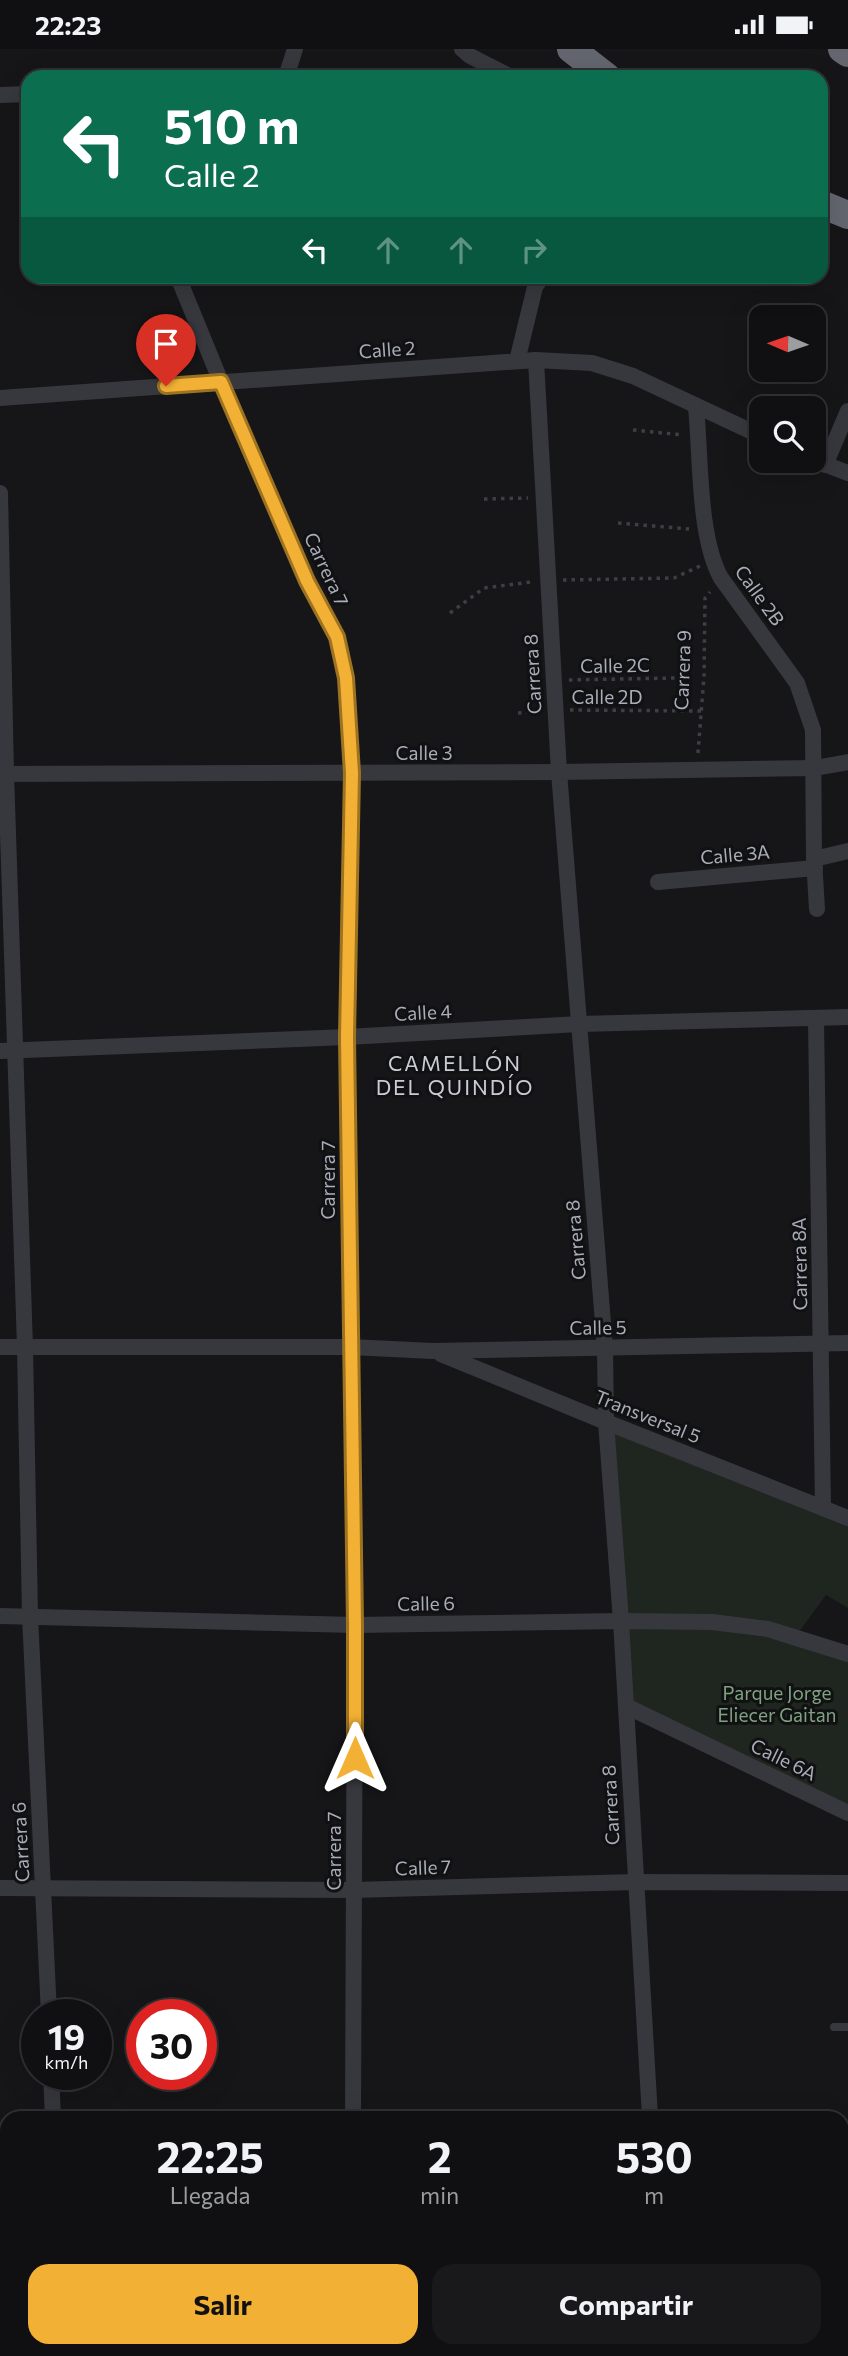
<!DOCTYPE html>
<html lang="es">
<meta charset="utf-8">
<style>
:root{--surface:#101012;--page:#19191b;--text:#f1f3f6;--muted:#9c9d9f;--line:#303032;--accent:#f2b134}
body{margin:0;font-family:Commissioner,sans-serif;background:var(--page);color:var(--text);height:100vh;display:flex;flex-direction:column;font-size:26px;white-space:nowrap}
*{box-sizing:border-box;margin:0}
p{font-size:23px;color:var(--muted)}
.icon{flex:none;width:38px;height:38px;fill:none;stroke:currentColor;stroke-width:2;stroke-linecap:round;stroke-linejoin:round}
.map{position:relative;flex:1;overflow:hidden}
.sheet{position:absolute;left:0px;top:2062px;width:849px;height:247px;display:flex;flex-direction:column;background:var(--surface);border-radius:21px 21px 0 0;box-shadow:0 7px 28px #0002,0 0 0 2px var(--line)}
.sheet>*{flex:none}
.hud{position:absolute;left:21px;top:21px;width:807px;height:214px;border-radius:21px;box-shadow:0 7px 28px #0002,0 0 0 2px var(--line);background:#0b6e4f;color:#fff;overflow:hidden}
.needle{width:46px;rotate:272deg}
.controls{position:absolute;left:749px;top:256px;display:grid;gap:14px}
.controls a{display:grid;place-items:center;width:77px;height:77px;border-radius:14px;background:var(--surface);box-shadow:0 7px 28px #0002,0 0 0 2px var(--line);font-size:35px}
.speed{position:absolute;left:21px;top:1950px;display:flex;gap:14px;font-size:35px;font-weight:700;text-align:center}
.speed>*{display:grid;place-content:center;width:91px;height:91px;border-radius:50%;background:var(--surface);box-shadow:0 7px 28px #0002,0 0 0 2px var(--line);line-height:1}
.speed small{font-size:18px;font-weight:400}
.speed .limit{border:10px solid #d22;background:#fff;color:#111}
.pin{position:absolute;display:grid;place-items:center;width:60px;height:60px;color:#fff;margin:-72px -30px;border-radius:50% 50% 50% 0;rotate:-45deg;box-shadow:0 0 7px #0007}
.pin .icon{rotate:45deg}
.me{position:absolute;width:77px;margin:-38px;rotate:0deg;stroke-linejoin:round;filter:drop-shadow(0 0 5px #0008)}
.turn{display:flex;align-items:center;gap:24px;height:147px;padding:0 28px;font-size:32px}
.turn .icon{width:91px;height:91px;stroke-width:2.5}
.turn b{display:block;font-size:49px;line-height:60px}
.lanes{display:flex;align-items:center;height:66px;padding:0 28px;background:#0003;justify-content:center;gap:35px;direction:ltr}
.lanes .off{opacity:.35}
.eta{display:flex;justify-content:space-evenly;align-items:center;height:119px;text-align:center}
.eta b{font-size:42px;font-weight:700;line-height:49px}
.primary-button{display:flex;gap:14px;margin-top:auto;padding:14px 28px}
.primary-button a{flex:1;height:80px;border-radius:21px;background:var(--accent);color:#111;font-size:28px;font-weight:700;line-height:80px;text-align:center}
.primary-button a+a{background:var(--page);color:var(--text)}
.status{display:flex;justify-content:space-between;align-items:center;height:49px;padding:0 35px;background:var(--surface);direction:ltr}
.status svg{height:19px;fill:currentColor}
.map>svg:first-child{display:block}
</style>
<div class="status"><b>22:23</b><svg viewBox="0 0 49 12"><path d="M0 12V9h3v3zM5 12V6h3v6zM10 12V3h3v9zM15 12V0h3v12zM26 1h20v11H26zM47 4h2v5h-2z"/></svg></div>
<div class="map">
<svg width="848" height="2307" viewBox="0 0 848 2307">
<rect width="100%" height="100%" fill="#161618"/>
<path fill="#1e261f" d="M 612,1376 L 848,1469 L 848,1559 L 826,1546 L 795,1588 L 848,1605 L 848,1764 L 626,1657 Z"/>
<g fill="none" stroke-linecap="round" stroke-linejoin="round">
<g stroke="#3d3f44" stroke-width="3.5" stroke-dasharray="3.5 5" stroke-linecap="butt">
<path d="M 633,381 L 683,386"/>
<path d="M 484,450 L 528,449"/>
<path d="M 618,474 L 689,480"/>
<path d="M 563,531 L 674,529 L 700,517"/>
<path d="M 450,564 L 484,539 L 531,533"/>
<path d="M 569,631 L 677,629"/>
<path d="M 570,661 L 701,662"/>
<path d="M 518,664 L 538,662"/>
<path d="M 698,704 L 704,627 L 705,549 L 710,543"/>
</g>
<path stroke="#37383d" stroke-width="8" d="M 834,1978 L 848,1978"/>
<g stroke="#37383d" stroke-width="16">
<path d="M 462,0 L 470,7 L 511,28"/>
<path d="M 286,28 L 295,0"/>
<path d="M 0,46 L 28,45"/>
<path d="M 178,228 L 221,333 L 307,532 L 337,588 L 346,629 L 352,724 L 347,988 L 355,1576 L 353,2068"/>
<path d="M 536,311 L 559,723 L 605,1299 L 606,1373 L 621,1572 L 650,2068"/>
<path d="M 517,312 L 535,238 L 542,228"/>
<path d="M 0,349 L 536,311 L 592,314 L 633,327 L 761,387"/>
<path d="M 696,358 C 701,408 698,488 721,529 L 797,634 L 813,681 L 814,810 L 817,860"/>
<path d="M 814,411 L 848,424"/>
<path d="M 825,416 L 848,362"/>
<path d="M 0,444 L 6,724 L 25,1298 L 30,1567 L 49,1965"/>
<path d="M 0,725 L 559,723 L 815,719 L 848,713"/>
<path d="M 814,810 L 848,802"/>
<path d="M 658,833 L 815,819"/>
<path d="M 816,970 L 823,1459"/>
<path d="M 0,1002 L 347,988 L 579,975 L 848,968"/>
<path d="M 0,1298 L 350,1298 L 433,1302 L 848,1294"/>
<path d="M 441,1305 L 606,1373 L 848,1469"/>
<path d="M 0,1567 L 355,1576 L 621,1572 L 712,1573 L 768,1580 L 848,1605"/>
<path d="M 626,1657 L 848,1764"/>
<path d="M 0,1839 L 354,1841 L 635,1833 L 848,1834"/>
<path d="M 51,2025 L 53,2068"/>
<path d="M 0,2170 L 7,2170"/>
<path d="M 842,2178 L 848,2178"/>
<path d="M 63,2301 L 63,2307"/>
<path d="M 353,2301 L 353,2307"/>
<path d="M 661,2301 L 661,2307"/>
</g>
<g stroke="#63666e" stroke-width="28">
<path d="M 571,0 L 607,28"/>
<path d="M 842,0 L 848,4"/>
<path d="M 821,155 L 848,166"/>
</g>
</g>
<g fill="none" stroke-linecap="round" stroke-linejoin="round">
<defs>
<path id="route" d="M 166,337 L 221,333 L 307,532 L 337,588 L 346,629 L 352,724 L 347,988 L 355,1576 L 355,1709"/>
</defs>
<use href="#route" stroke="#9d7322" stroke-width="18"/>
<use href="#route" stroke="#f2b134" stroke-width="12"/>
</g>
<g text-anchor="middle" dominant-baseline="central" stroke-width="6" stroke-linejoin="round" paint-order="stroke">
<g font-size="19" fill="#a8adb8" stroke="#111113">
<text transform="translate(387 300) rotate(-4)">Calle 2</text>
<text transform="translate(327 520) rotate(65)">Carrera 7</text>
<text transform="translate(760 546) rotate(54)">Calle 2B</text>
<text transform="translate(615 616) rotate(-1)">Calle 2C</text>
<text transform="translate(682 621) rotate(-88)">Carrera 9</text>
<text transform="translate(532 625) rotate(-93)">Carrera 8</text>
<text x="607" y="647">Calle 2D</text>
<text x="424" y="703">Calle 3</text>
<text transform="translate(735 805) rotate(-5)">Calle 3A</text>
<text transform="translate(423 963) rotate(-3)">Calle 4</text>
<text transform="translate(327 1131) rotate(-90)">Carrera 7</text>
<text transform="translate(575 1191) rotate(-95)">Carrera 8</text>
<text transform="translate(799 1215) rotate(-91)">Carrera 8A</text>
<text transform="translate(598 1278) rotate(-1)">Calle 5</text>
<text transform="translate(648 1367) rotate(22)">Transversal 5</text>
<text transform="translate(426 1554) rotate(-1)">Calle 6</text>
<text transform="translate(784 1710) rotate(26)">Calle 6A</text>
<text transform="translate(610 1756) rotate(-93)">Carrera 8</text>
<text transform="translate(20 1793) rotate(-93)">Carrera 6</text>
<text transform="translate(333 1802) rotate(-90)">Carrera 7</text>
<text transform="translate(423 1818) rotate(-2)">Calle 7</text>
</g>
<g font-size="19" fill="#7fa381" stroke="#111113">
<text x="777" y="1643">Parque Jorge<tspan x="777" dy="22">Eliecer Gaitan</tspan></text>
</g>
<g font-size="21" letter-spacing="2" fill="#c9ccd4" stroke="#111113">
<text x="455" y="1013">CAMELLÓN<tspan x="455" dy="24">DEL QUINDÍO</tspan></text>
</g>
</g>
</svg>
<div class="controls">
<a><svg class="needle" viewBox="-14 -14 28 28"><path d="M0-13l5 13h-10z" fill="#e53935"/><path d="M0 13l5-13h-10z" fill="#9c9d9f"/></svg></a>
<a><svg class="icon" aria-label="search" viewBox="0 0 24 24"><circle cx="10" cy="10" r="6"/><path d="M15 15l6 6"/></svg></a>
</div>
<div class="speed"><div>19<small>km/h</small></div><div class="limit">30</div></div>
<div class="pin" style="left:166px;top:337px;background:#d93025"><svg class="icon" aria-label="arrive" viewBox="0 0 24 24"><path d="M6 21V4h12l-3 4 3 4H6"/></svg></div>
<svg class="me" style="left:355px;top:1709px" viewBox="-20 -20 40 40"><path d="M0-17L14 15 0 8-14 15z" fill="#f2b134" stroke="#fff" stroke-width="4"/></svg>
<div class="hud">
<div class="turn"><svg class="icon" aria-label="left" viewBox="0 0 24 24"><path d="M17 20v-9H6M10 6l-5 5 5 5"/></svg><div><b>510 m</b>Calle 2</div></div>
<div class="lanes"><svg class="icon" aria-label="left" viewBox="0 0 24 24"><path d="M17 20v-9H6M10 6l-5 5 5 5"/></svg><svg class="icon off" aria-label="ahead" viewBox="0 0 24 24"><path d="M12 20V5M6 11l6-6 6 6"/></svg><svg class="icon off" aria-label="ahead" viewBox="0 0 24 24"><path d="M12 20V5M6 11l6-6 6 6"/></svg><svg class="icon off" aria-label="right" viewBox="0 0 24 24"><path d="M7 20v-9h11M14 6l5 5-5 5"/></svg></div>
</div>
<section class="sheet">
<div class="eta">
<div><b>22:25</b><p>Llegada</p></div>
<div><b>2</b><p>min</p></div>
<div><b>530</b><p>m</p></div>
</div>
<div class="primary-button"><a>Salir</a><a>Compartir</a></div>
</section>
</div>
